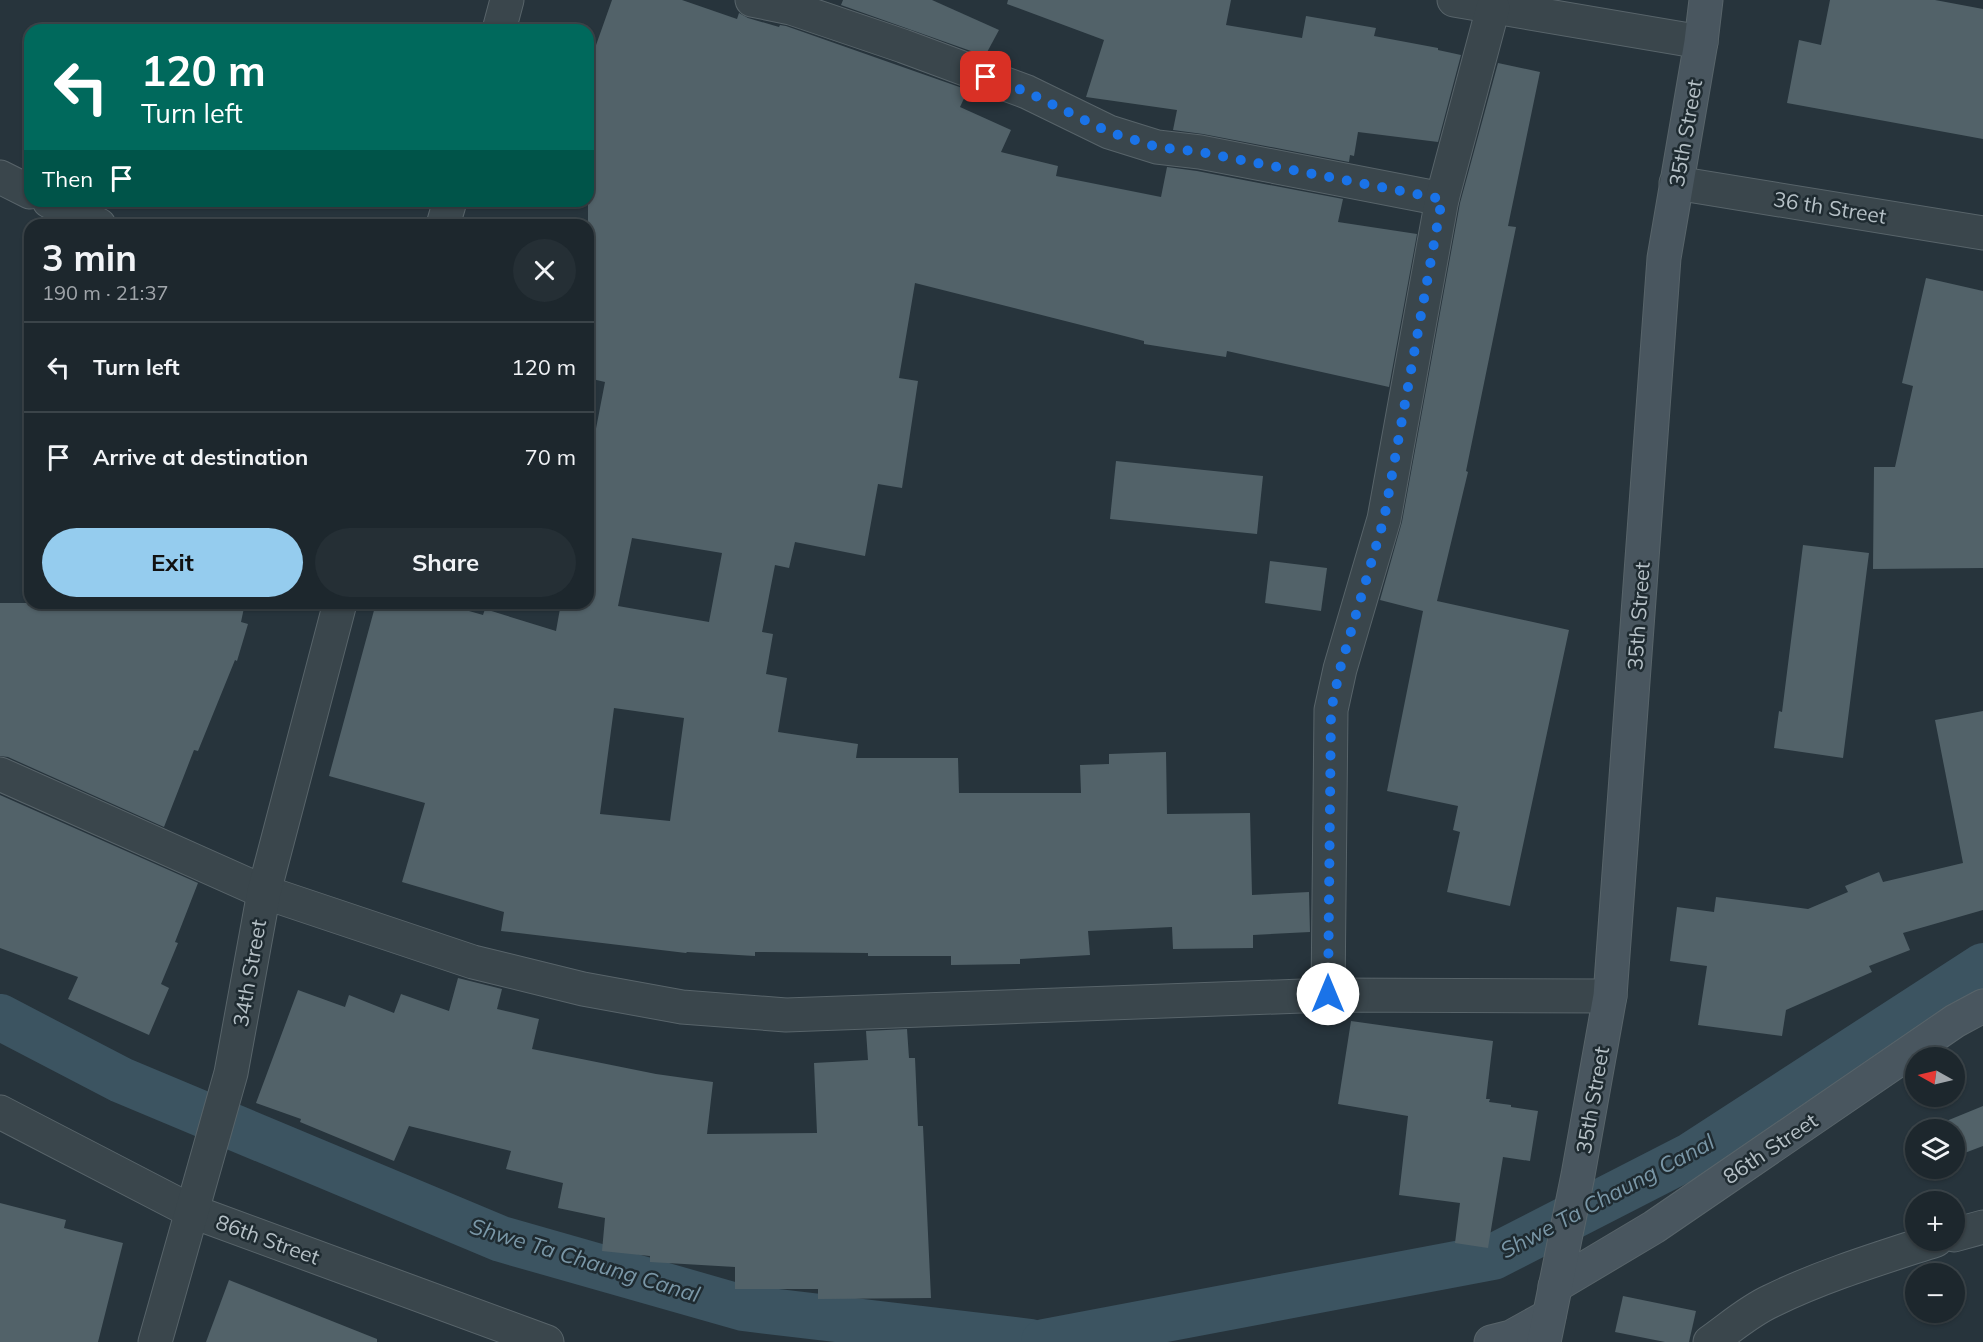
<!DOCTYPE html>
<meta charset="utf-8">
<style>
:root{--surface:#1d272d;--page:#252f35;--text:#f1f3f6;--muted:#a0a5aa;--line:#3b4449;--accent:#95ccee}
body{margin:0;font-family:Mulish,sans-serif;background:var(--page);color:var(--text);height:100vh;display:flex;flex-direction:column;font-size:22px;white-space:nowrap}
*{box-sizing:border-box;margin:0}
p{font-size:20px;color:var(--muted)}
.icon{flex:none;width:33px;height:33px;fill:none;stroke:currentColor;stroke-width:2;stroke-linecap:round;stroke-linejoin:round}
.map{position:relative;flex:1;overflow:hidden}
.details{position:absolute;left:24px;top:219px;width:570px;height:390px;display:flex;flex-direction:column;background:var(--surface);border-radius:18px;box-shadow:0 2px 4px #0004,0 0 0 2px var(--line)}
.details>*{flex:none}
.top-card{position:absolute;left:24px;top:24px;width:570px;height:183px;border-radius:18px;box-shadow:0 2px 4px #0004,0 0 0 2px var(--line);background:#00695c;color:#fff;overflow:hidden}
.needle{width:39px;rotate:278deg}
.controls{position:absolute;left:1905px;top:1047px;display:grid;gap:12px}
.controls a{display:grid;place-items:center;width:60px;height:60px;border-radius:50%;background:var(--surface);box-shadow:0 2px 4px #0004,0 0 0 2px var(--line);font-size:30px}
.pin{position:absolute;display:grid;place-items:center;width:51px;height:51px;color:#fff;margin:-26px;border-radius:12px;box-shadow:0 3px 9px #0006}
.me{position:absolute;width:66px;margin:-33px;rotate:0deg;stroke-linejoin:round;filter:drop-shadow(0 0 4px #0008)}
.turn{display:flex;align-items:center;gap:21px;height:126px;padding:0 18px;font-size:27px}
.turn .icon{width:78px;height:78px;stroke-width:2.5}
.turn b{display:block;font-size:42px;line-height:51px}
.then{display:flex;align-items:center;height:57px;padding:0 18px;background:#0003;gap:12px;font-size:22px}
.round{display:grid;place-items:center;flex:none;width:63px;height:63px;border-radius:32px;background:var(--page)}
.head{display:flex;align-items:center;justify-content:space-between;height:102px;padding:0 18px}
h1{font-size:36px;font-weight:700;line-height:45px}
.button{display:flex;gap:12px;margin-top:auto;padding:12px 18px}
.button a{flex:1;height:69px;border-radius:36px;background:var(--accent);color:#111;font-size:24px;font-weight:700;line-height:69px;text-align:center}
.button a+a{background:var(--page);color:var(--text)}
ul{padding:0;list-style:none}
li{display:flex;align-items:center;gap:18px;height:90px;padding:0 18px;border-top:2px solid var(--line)}
li div{flex:1}
li b{display:block;font-size:22px}
li em{font-style:normal}
.map>svg:first-child{display:block}
</style>
<div class="map">
<svg width="1983" height="1342" viewBox="0 0 1983 1342">
<rect width="100%" height="100%" fill="#27343c"/>
<g fill="none" stroke-linecap="round" stroke-linejoin="round">
<g stroke="#3c5461" stroke-width="46">
<path d="M 0,1017 L 121,1080 L 501,1239 L 743,1308 L 1031,1342"/>
<path d="M 1044,1342 L 1493,1257 L 1690,1156 L 1983,966"/>
</g>
</g>
<g fill="#526269" fill-rule="evenodd">
<path d="M 612,0 L 682,0 L 737,19 L 739,13 L 748,18 L 779,27 L 780,25 L 786,26 L 968,90 L 960,107 L 1011,130 L 1001,152 L 1058,166 L 1056,176 L 1161,197 L 1167,167 L 1197,171 L 1343,199 L 1338,222 L 1417,234 L 1389,387 L 1227,351 L 1226,357 L 1144,344 L 1144,341 L 915,283 L 899,378 L 918,381 L 902,488 L 878,484 L 865,556 L 795,542 L 789,568 L 775,565 L 762,632 L 773,634 L 766,674 L 787,678 L 778,732 L 858,744 L 856,758 L 958,758 L 959,793 L 1081,793 L 1080,765 L 1109,764 L 1109,754 L 1166,752 L 1167,814 L 1250,813 L 1252,895 L 1309,892 L 1310,932 L 1253,935 L 1253,948 L 1173,949 L 1172,927 L 1088,931 L 1090,955 L 1020,959 L 1020,964 L 951,965 L 951,956 L 868,956 L 868,953 L 755,952 L 755,956 L 687,952 L 686,953 L 501,931 L 504,912 L 402,882 L 425,803 L 329,776 L 376,603 L 441,603 L 483,615 L 485,609 L 556,631 L 561,603 L 588,603 L 588,470 L 605,382 L 588,378 L 588,45 L 595,48 ZM 632,538 L 722,553 L 709,622 L 618,606 ZM 614,708 L 684,718 L 670,821 L 600,814 Z"/>
<path d="M 843,0 L 932,0 L 999,30 L 985,56 L 841,5 Z"/>
<path d="M 1008,0 L 1231,0 L 1226,25 L 1302,38 L 1306,16 L 1376,28 L 1374,36 L 1438,48 L 1438,50 L 1461,55 L 1438,142 L 1358,132 L 1354,156 L 1350,155 L 1349,162 L 1203,134 L 1173,130 L 1177,110 L 1086,97 L 1104,40 L 1007,4 Z"/>
<path d="M 1830,0 L 1935,0 L 1983,9 L 1983,139 L 1787,103 L 1799,40 L 1821,45 Z"/>
<path d="M 1498,63 L 1540,72 L 1508,226 L 1516,227 L 1466,471 L 1468,472 L 1437,601 L 1569,630 L 1510,906 L 1447,892 L 1460,832 L 1453,830 L 1458,806 L 1387,791 L 1423,611 L 1380,600 L 1402,522 L 1460,203 Z"/>
<path d="M 1926,278 L 1983,291 L 1983,568 L 1873,569 L 1874,467 L 1895,467 L 1913,386 L 1902,383 Z"/>
<path d="M 1116,461 L 1263,476 L 1257,534 L 1110,519 Z"/>
<path d="M 1803,545 L 1869,553 L 1843,758 L 1774,748 L 1779,711 L 1782,712 Z"/>
<path d="M 1270,561 L 1327,568 L 1321,611 L 1265,603 Z"/>
<path d="M 0,603 L 245,603 L 241,622 L 248,624 L 237,661 L 235,660 L 198,751 L 194,750 L 164,827 L 8,757 L 0,756 Z"/>
<path d="M 1983,711 L 1983,910 L 1903,933 L 1910,950 L 1869,966 L 1872,972 L 1786,1010 L 1782,1036 L 1698,1025 L 1707,966 L 1670,961 L 1677,907 L 1714,912 L 1716,897 L 1808,909 L 1848,892 L 1845,886 L 1879,872 L 1883,882 L 1963,863 L 1935,720 Z"/>
<path d="M 0,795 L 198,883 L 175,942 L 178,943 L 161,984 L 169,988 L 149,1035 L 68,999 L 78,977 L 0,948 Z"/>
<path d="M 458,978 L 502,989 L 497,1009 L 539,1019 L 532,1049 L 656,1074 L 713,1082 L 707,1134 L 817,1133 L 814,1063 L 868,1060 L 866,1031 L 907,1029 L 909,1058 L 915,1058 L 918,1126 L 923,1126 L 931,1298 L 818,1299 L 818,1289 L 735,1289 L 735,1267 L 650,1262 L 650,1256 L 602,1251 L 605,1218 L 558,1208 L 563,1183 L 506,1169 L 511,1151 L 409,1126 L 394,1161 L 300,1122 L 301,1119 L 256,1103 L 298,990 L 345,1007 L 349,995 L 394,1013 L 401,994 L 449,1011 Z"/>
<path d="M 1351,1021 L 1493,1041 L 1486,1099 L 1490,1099 L 1489,1102 L 1511,1105 L 1511,1107 L 1538,1111 L 1530,1161 L 1503,1157 L 1488,1248 L 1455,1243 L 1460,1203 L 1399,1195 L 1408,1116 L 1338,1104 Z"/>
<path d="M 1983,1106 L 1983,1146 L 1954,1157 L 1954,1130 L 1942,1130 L 1939,1124 Z"/>
<path d="M 0,1203 L 66,1220 L 64,1228 L 123,1243 L 98,1342 L 0,1342 Z"/>
<path d="M 229,1280 L 377,1339 L 377,1342 L 206,1342 Z"/>
<path d="M 1623,1296 L 1696,1311 L 1689,1342 L 1665,1342 L 1615,1332 Z"/>
</g>
<g fill="none" stroke-linecap="round" stroke-linejoin="round">
<defs>
<g id="street">
<path d="M 752,0 L 791,8 L 903,46 L 1027,92 L 1109,132 L 1157,147 L 1200,152 L 1442,199"/>
<path d="M 1454,0 L 1701,42"/>
<path d="M 499,30 L 507,0"/>
<path d="M 0,177 L 30,192"/>
<path d="M 1676,183 L 1983,233"/>
<path d="M 49,201 L 99,225"/>
<path d="M 443,225 L 450,201"/>
<path d="M 0,774 L 264,892 L 473,962 L 583,989 L 682,1007 L 786,1015 L 1328,995 L 1610,996"/>
<path d="M 1328,995 L 1331,710 L 1340,669 L 1384,519 L 1442,199 L 1493,8"/>
<path d="M 0,1112 L 191,1211 L 547,1342"/>
<path d="M 1954,1235 L 1983,1227"/>
<path d="M 155,1342 L 231,1073 L 264,892 L 340,603"/>
<path d="M 1710,1342 C 1730,1328 1749,1311 1771,1301 C 1824,1275 1881,1258 1936,1240"/>
</g>
<g id="secondary">
<path d="M 1555,1286 L 1654,1227 L 1955,1021 L 1983,1006"/>
<path d="M 1491,1342 L 1511,1337 L 1549,1316"/>
<path d="M 1544,1342 L 1578,1175 L 1610,996 L 1664,258 L 1701,42 L 1706,0"/>
</g>
</defs>
<use href="#street" stroke="#58646a" stroke-width="35"/>
<use href="#secondary" stroke="#58646a" stroke-width="35"/>
<use href="#street" stroke="#3a464c" stroke-width="33"/>
<use href="#secondary" stroke="#49565f" stroke-width="33"/>
</g>
<g fill="none" stroke-linecap="round" stroke-linejoin="round">
<path stroke="#1a73e8" stroke-width="10" stroke-dasharray="0 18" d="M 986,77 L 1027,92 L 1109,132 L 1157,147 L 1200,152 L 1442,199 L 1384,519 L 1340,669 L 1331,710 L 1328,994"/>
</g>
<g text-anchor="middle" dominant-baseline="central" stroke-width="5" stroke-linejoin="round" paint-order="stroke">
<g font-size="21" fill="#b6c1c7" stroke="#1f2b31">
<text transform="translate(1685 133) rotate(-80)">35th Street</text>
<text transform="translate(1830 207) rotate(9)">36 th Street</text>
<text transform="translate(1638 616) rotate(-86)">35th Street</text>
<text transform="translate(249 973) rotate(-80)">34th Street</text>
<text transform="translate(1592 1100) rotate(-80)">35th Street</text>
<text transform="translate(1770 1148) rotate(-34)">86th Street</text>
<text transform="translate(268 1239) rotate(20)">86th Street</text>
</g>
<g font-size="22" font-style="italic" fill="#7a97a7" stroke="#1f2b31">
<text transform="translate(1607 1196) rotate(-28)">Shwe Ta Chaung Canal</text>
<text transform="translate(585 1260) rotate(17)">Shwe Ta Chaung Canal</text>
</g>
</g>
</svg>
<div class="controls">
<a><svg class="needle" viewBox="-14 -14 28 28"><path d="M0-13l5 13h-10z" fill="#e53935"/><path d="M0 13l5-13h-10z" fill="#a0a5aa"/></svg></a>
<a><svg class="icon" aria-label="layers" viewBox="0 0 24 24"><path d="M12 4l9 5-9 5-9-5zM3 14l9 5 9-5"/></svg></a>
<a>+</a>
<a>−</a>
</div>
<div class="pin" style="left:986px;top:77px;background:#d93025"><svg class="icon" aria-label="arrive" viewBox="0 0 24 24"><path d="M6 21V4h12l-3 4 3 4H6"/></svg></div>
<svg class="me" style="left:1328px;top:994px" viewBox="-20 -20 40 40"><circle r="19" fill="#fff"/><path d="M0-13L10 11 0 6-10 11z" fill="#1a73e8"/></svg>
<div class="top-card">
<div class="turn"><svg class="icon" aria-label="left" viewBox="0 0 24 24"><path d="M17 20v-9H6M10 6l-5 5 5 5"/></svg><div><b>120 m</b>Turn left</div></div>
<div class="then">Then<svg class="icon" aria-label="arrive" viewBox="0 0 24 24"><path d="M6 21V4h12l-3 4 3 4H6"/></svg></div>
</div>
<section class="details">
<div class="head"><div><h1>3 min</h1><p>190 m · 21:37</p></div><a class="round"><svg class="icon" aria-label="close" viewBox="0 0 24 24"><path d="M6 6l12 12M18 6L6 18"/></svg></a></div>
<ul>
<li><svg class="icon" aria-label="left" viewBox="0 0 24 24"><path d="M17 20v-9H6M10 6l-5 5 5 5"/></svg><div><b>Turn left</b></div><em>120 m</em></li>
<li><svg class="icon" aria-label="arrive" viewBox="0 0 24 24"><path d="M6 21V4h12l-3 4 3 4H6"/></svg><div><b>Arrive at destination</b></div><em>70 m</em></li>
</ul>
<div class="button"><a>Exit</a><a>Share</a></div>
</section>
</div>
